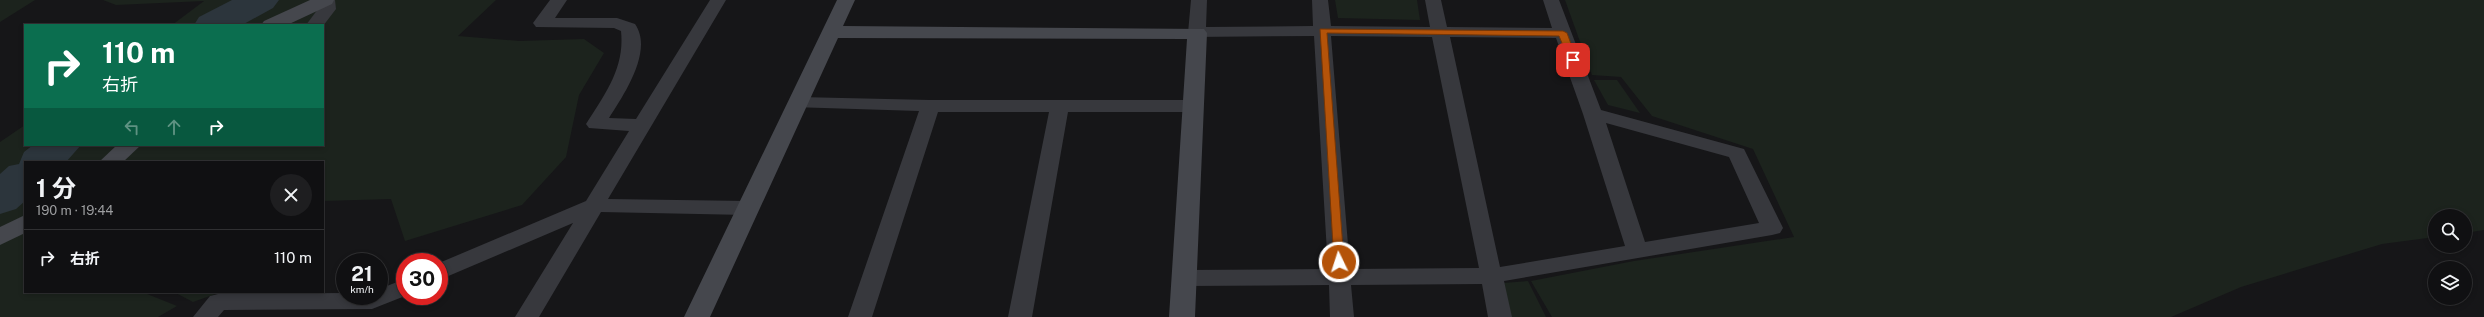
<!DOCTYPE html>
<html lang="ja">
<meta charset="utf-8">
<style>
:root{--surface:#101012;--page:#1e1e20;--text:#f1f3f6;--muted:#9c9d9f;--line:#303032}
body{margin:0;font-family:"Public Sans","Noto Sans JP",sans-serif;background:var(--page);color:var(--text);height:100vh;display:flex;flex-direction:column;font-size:15px;white-space:nowrap}
*{box-sizing:border-box;margin:0}
p{font-size:13px;color:var(--muted)}
.icon{flex:none;width:22px;height:22px;fill:none;stroke:currentColor;stroke-width:2;stroke-linecap:round;stroke-linejoin:round}
.map{position:relative;flex:1;overflow:hidden}
.panel{position:absolute;left:24px;top:161px;width:300px;height:132px;display:flex;flex-direction:column;background:var(--surface);border-radius:0px;box-shadow:0 2px 6px #0003,0 0 0 1px var(--line)}
.panel>*{flex:none}
.top-card{position:absolute;left:24px;top:24px;width:300px;height:122px;border-radius:0px;box-shadow:0 2px 6px #0003,0 0 0 1px var(--line);background:#0b6e4f;color:#fff;overflow:hidden}
.fabs{position:absolute;left:2428px;top:209px;display:grid;gap:8px}
.fabs a{display:grid;place-items:center;width:44px;height:44px;border-radius:50%;background:var(--surface);box-shadow:0 2px 6px #0003,0 0 0 1px var(--line);font-size:20px}
.speed{position:absolute;left:336px;top:253px;display:flex;gap:8px;font-size:20px;font-weight:700;text-align:center}
.speed>*{display:grid;place-content:center;width:52px;height:52px;border-radius:50%;background:var(--surface);box-shadow:0 2px 6px #0003,0 0 0 1px var(--line);line-height:1}
.speed small{font-size:10px;font-weight:400}
.speed .limit{border:6px solid #d22;background:#fff;color:#111}
.pin{position:absolute;display:grid;place-items:center;width:34px;height:34px;color:#fff;margin:-17px;border-radius:8px;box-shadow:0 2px 6px #0006}
.me{position:absolute;width:44px;margin:-22px;rotate:356deg;stroke-linejoin:round;filter:drop-shadow(0 0 3px #0008)}
.turn{display:flex;align-items:center;gap:14px;height:84px;padding:0 12px;font-size:18px}
.turn .icon{width:52px;height:52px;stroke-width:2.5}
.turn b{display:block;font-size:28px;line-height:34px}
.lanes{display:flex;align-items:center;height:38px;padding:0 12px;background:#0003;justify-content:center;gap:20px;direction:ltr}
.lanes .off{opacity:.35}
.round{display:grid;place-items:center;flex:none;width:42px;height:42px;border-radius:21px;background:var(--page)}
.summary{display:flex;align-items:center;justify-content:space-between;height:68px;padding:0 12px}
h1{font-size:24px;font-weight:700;line-height:30px}
ul{padding:0;list-style:none}
li{display:flex;align-items:center;gap:12px;height:56px;padding:0 12px;border-top:1px solid var(--line)}
li div{flex:1}
li b{display:block;font-size:15px}
li em{font-style:normal}
.map>svg:first-child{display:block}
</style>
<div class="map">
<svg width="2484" height="317" viewBox="0 0 2484 317">
<rect width="100%" height="100%" fill="#161618"/>
<g fill="#1c231d">
<path d="M 0,0 L 35,0 L 0,22 Z"/>
<path d="M 103,0 L 496,0 L 458,36 L 519,41 L 584,39 L 604,53 L 579,95 L 566,157 L 522,205 L 405,241 L 391,199 L 323,201 L 323,162 L 25,162 L 25,292 L 142,292 L 177,306 L 158,317 L 0,317 L 0,142 L 25,125 L 25,145 L 323,145 L 323,25 L 172,25 L 204,1 L 116,5 Z"/>
<path d="M 1335,0 L 1417,0 L 1420,20 L 1338,18 Z"/>
<path d="M 1565,0 L 2484,0 L 2484,230 L 2465,233 L 2465,216 L 2435,216 L 2435,237 L 2382,244 L 2241,287 L 2171,317 L 1552,317 L 1531,281 L 1634,261 L 1794,237 L 1753,149 L 1652,116 L 1621,77 L 1592,75 Z"/>
<path d="M 1594,80 L 1617,80 L 1640,113 L 1608,105 Z"/>
<path d="M 1528,281 L 1546,317 L 1511,317 L 1503,283 Z"/>
<path d="M 174,292 L 221,292 L 193,302 Z"/>
</g>
<g fill="none" stroke-linecap="round" stroke-linejoin="round">
<g fill="#2c353c" fill-rule="evenodd">
<path d="M 232,0 L 279,0 L 273,8 L 242,25 L 194,25 L 199,17 Z"/>
<path d="M 33,145 L 81,145 L 66,162 L 25,162 L 25,201 L 16,209 L 0,214 L 0,174 L 9,166 L 19,164 L 24,152 Z"/>
</g>
<g fill="#37383d" fill-rule="evenodd">
<path d="M 319,0 L 335,0 L 336,9 L 323,26 L 306,25 L 318,9 Z"/>
<path d="M 550,0 L 567,0 L 555,18 L 617,18 L 635,24 C 654,51 623,96 609,118 L 636,119 L 710,0 L 726,0 L 608,199 L 747,201 L 754,203 L 757,208 L 754,213 L 747,215 L 601,212 L 539,317 L 515,317 L 573,223 L 439,280 L 439,263 L 586,201 L 629,131 L 589,128 L 586,124 C 605,94 625,68 621,31 L 614,28 L 536,27 L 533,23 Z"/>
<path d="M 1191,0 L 1207,0 L 1206,27 L 1313,26 L 1312,0 L 1328,0 L 1331,26 L 1430,27 L 1425,0 L 1441,0 L 1447,27 L 1552,28 L 1543,0 L 1559,0 L 1601,110 L 1744,149 L 1783,228 L 1780,233 L 1772,235 L 1504,281 L 1512,317 L 1488,317 L 1482,284 L 1351,285 L 1354,317 L 1330,317 L 1329,285 L 1185,286 L 1177,283 L 1174,278 L 1177,273 L 1185,270 L 1328,269 L 1314,36 L 1191,37 L 1188,33 ZM 1331,36 L 1432,37 L 1479,268 L 1350,269 ZM 1450,37 L 1556,38 L 1583,114 L 1625,246 L 1500,267 ZM 1606,123 L 1729,157 L 1759,223 L 1645,242 Z"/>
<path d="M 799,97 L 930,100 L 1194,100 L 1201,102 L 1203,106 L 1201,110 L 1194,112 L 1068,112 L 1032,317 L 1008,317 L 1049,112 L 938,112 L 872,317 L 848,317 L 919,111 L 792,107 L 790,103 L 792,99 Z"/>
<path d="M 405,279 L 405,296 L 372,309 L 224,310 L 218,317 L 193,317 L 210,296 L 218,294 L 345,293 L 345,296 L 379,296 L 379,289 Z"/>
</g>
<g fill="#45474d" fill-rule="evenodd">
<path d="M 310,0 L 334,0 L 332,4 L 287,25 L 261,25 L 264,21 Z"/>
<path d="M 837,0 L 855,0 L 843,26 L 1204,29 L 1207,33 L 1195,317 L 1169,317 L 1187,39 L 838,38 L 710,317 L 684,317 Z"/>
<path d="M 117,145 L 141,145 L 123,162 L 99,162 Z"/>
<path d="M 25,215 L 25,233 L 0,245 L 0,227 Z"/>
</g>
</g>
<path fill="#b45309" stroke="#753606" d="M 1320,29 L 1563,31 L 1567,33 L 1577,60 L 1570,62 L 1559,36 L 1327,33 L 1344,262 L 1339,265 L 1334,262 Z"/>
</svg>
<div class="fabs">
<a><svg class="icon" aria-label="search" viewBox="0 0 24 24"><circle cx="10" cy="10" r="6"/><path d="M15 15l6 6"/></svg></a>
<a><svg class="icon" aria-label="layers" viewBox="0 0 24 24"><path d="M12 4l9 5-9 5-9-5zM3 14l9 5 9-5"/></svg></a>
</div>
<div class="speed"><div>21<small>km/h</small></div><div class="limit">30</div></div>
<div class="pin" style="left:1573px;top:60px;background:#d93025"><svg class="icon" aria-label="arrive" viewBox="0 0 24 24"><path d="M6 21V4h12l-3 4 3 4H6"/></svg></div>
<svg class="me" style="left:1339px;top:262px" viewBox="-20 -20 40 40"><circle r="17" fill="#b45309" stroke="#fff" stroke-width="3"/><path d="M0-11L8 9 0 5-8 9z" fill="#fff"/></svg>
<div class="top-card">
<div class="turn"><svg class="icon" aria-label="right" viewBox="0 0 24 24"><path d="M7 20v-9h11M14 6l5 5-5 5"/></svg><div><b>110 m</b>右折</div></div>
<div class="lanes"><svg class="icon off" aria-label="left" viewBox="0 0 24 24"><path d="M17 20v-9H6M10 6l-5 5 5 5"/></svg><svg class="icon off" aria-label="ahead" viewBox="0 0 24 24"><path d="M12 20V5M6 11l6-6 6 6"/></svg><svg class="icon" aria-label="right" viewBox="0 0 24 24"><path d="M7 20v-9h11M14 6l5 5-5 5"/></svg></div>
</div>
<section class="panel">
<div class="summary"><div><h1>1 分</h1><p>190 m · 19:44</p></div><a class="round"><svg class="icon" aria-label="close" viewBox="0 0 24 24"><path d="M6 6l12 12M18 6L6 18"/></svg></a></div>
<ul>
<li><svg class="icon" aria-label="right" viewBox="0 0 24 24"><path d="M7 20v-9h11M14 6l5 5-5 5"/></svg><div><b>右折</b></div><em>110 m</em></li>
</ul>
</section>
</div>
